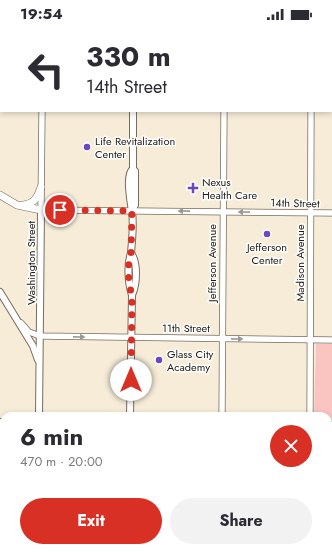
<!DOCTYPE html>
<meta charset="utf-8">
<style>
:root{--surface:#fff;--page:#f2f2f3;--text:#2b2b33;--muted:#7c7c81;--accent:#d93025}
body{margin:0;font-family:Jost,sans-serif;background:var(--page);color:var(--text);height:100vh;display:flex;flex-direction:column;font-size:15px;white-space:nowrap}
*{box-sizing:border-box;margin:0}
p{font-size:13px;color:var(--muted)}
.icon{flex:none;width:22px;height:22px;fill:none;stroke:currentColor;stroke-width:2;stroke-linecap:round;stroke-linejoin:round}
.map{position:relative;flex:1;overflow:hidden}
.side{position:absolute;left:0px;top:384px;width:332px;height:140px;display:flex;flex-direction:column;background:var(--surface);border-radius:12px 12px 0 0;box-shadow:0 2px 6px #0003}
.side>*{flex:none}
.hud{position:absolute;left:0px;top:0px;width:332px;height:84px;box-shadow:0 2px 6px #0003;background:#fff;color:var(--text);overflow:hidden}
.pin{position:absolute;display:grid;place-items:center;width:34px;height:34px;color:#fff;margin:-17px;border:2px solid #fff;border-radius:50%;box-shadow:0 1px 4px #0007}
.me{position:absolute;width:44px;margin:-22px;rotate:0deg;stroke-linejoin:round;filter:drop-shadow(0 0 3px #0008)}
.turn{display:flex;align-items:center;gap:14px;height:84px;padding:0 20px;font-size:18px}
.turn .icon{width:52px;height:52px;stroke-width:2.5}
.turn b{display:block;font-size:28px;line-height:34px}
.round{display:grid;place-items:center;flex:none;width:42px;height:42px;border-radius:21px;background:var(--page)}
.head{display:flex;align-items:center;justify-content:space-between;height:68px;padding:0 20px}
h1{font-size:24px;font-weight:700;line-height:30px}
.action{display:flex;gap:8px;margin-top:auto;padding:8px 20px}
.action a{flex:1;height:46px;border-radius:24px;background:var(--accent);color:#fff;font-size:16px;font-weight:700;line-height:46px;text-align:center}
.action a+a{background:var(--page);color:var(--text)}
.status{display:flex;justify-content:space-between;align-items:center;height:28px;padding:0 20px;background:var(--surface);direction:ltr}
.status svg{height:11px;fill:currentColor}
.map>svg:first-child{display:block}
</style>
<div class="status"><b>19:54</b><svg viewBox="0 0 49 12"><path d="M0 12V9h3v3zM5 12V6h3v6zM10 12V3h3v9zM15 12V0h3v12zM26 1h20v11H26zM47 4h2v5h-2z"/></svg></div>
<div class="map">
<svg width="332" height="524" viewBox="0 0 332 524">
<rect width="100%" height="100%" fill="#f6ecd8"/>
<path fill="#fac5c1" d="M 316,316 L 332,316 L 332,392 L 328,392 L 328,388 L 314,388 Z"/>
<g fill="none" stroke-linecap="round" stroke-linejoin="round">
<defs>
<g id="secondary">
<path d="M 225,0 L 225,1"/>
<path d="M 312,1 L 312,0"/>
<path d="M 331,58 L 332,58"/>
<path d="M 42,83 L 41,182 L 332,185"/>
<path d="M 21,295 L 29,304 L 40,308 L 332,312"/>
<path d="M 222,388 L 224,83"/>
<path d="M 310,388 L 311,83"/>
<path d="M 38,524 L 38,520"/>
<path d="M 220,524 L 220,520"/>
<path d="M 308,524 L 308,520"/>
</g>
<g id="primary">
<path d="M 136,0 L 136,1"/>
<path d="M 131,1 L 131,0"/>
<path d="M 132,183 L 135,177 L 135,143 L 133,141 L 133,83"/>
<path d="M 131,225 C 138,235 137,256 132,267"/>
<path d="M 0,264 L 33,318 L 38,332"/>
<path d="M 39,388 L 41,182"/>
<path d="M 130,388 L 132,267 C 128,255 127,236 131,225 C 132,212 134,197 132,184 C 131,175 125,146 133,141"/>
<path d="M 0,394 L 4,394"/>
<path d="M 328,397 L 332,397"/>
<path d="M 0,490 L 4,490"/>
<path d="M 328,493 L 332,493"/>
<path d="M 130,520 L 130,524"/>
</g>
<g id="highway">
<path d="M 6,1 L 6,0"/>
<path d="M 15,1 L 15,0"/>
<path d="M 21,1 L 21,0"/>
<path d="M 0,31 L 1,27"/>
<path d="M 0,60 L 1,57"/>
<path d="M 0,80 L 1,77"/>
<path d="M 0,167 L 17,177 L 41,182"/>
<path d="M 23,177 C 34,176 38,169 41,159"/>
</g>
</defs>
<use href="#secondary" stroke="#776d5c" stroke-width="7"/>
<use href="#primary" stroke="#776d5c" stroke-width="8"/>
<use href="#highway" stroke="#776d5c" stroke-width="8"/>
<use href="#secondary" stroke="#fff" stroke-width="5.5"/>
<use href="#primary" stroke="#fff" stroke-width="6"/>
<use href="#highway" stroke="#fff" stroke-width="7"/>
</g>
<defs><path id="oneway-solid" d="M-6-.8H1V-3.2L6.5 0L1 3.2V.8H-6Z"/></defs>
<g fill="#9a9895">
<use href="#oneway-solid" transform="translate(184 183) rotate(-179)"/>
<use href="#oneway-solid" transform="translate(244 184) rotate(-179)"/>
<use href="#oneway-solid" transform="translate(79 309) rotate(1)"/>
<use href="#oneway-solid" transform="translate(237 311) rotate(1)"/>
</g>
<g fill="none" stroke-linecap="round" stroke-linejoin="round">
<path stroke="#d93025" stroke-width="7" stroke-dasharray="0 12.6" d="M 60,182 L 132,183 L 131,225 C 127,237 128,255 132,267 L 131,352"/>
</g>
<g fill="#6d47bf" stroke="#fff" stroke-width="1.5">
<circle cx="87" cy="119" r="4"/>
<path d="M191 154h4v4h4v4h-4v4h-4v-4h-4v-4h4z"/>
<circle cx="267" cy="206" r="4"/>
<circle cx="159" cy="332" r="4"/>
</g>
<g text-anchor="middle" dominant-baseline="central" stroke-width="3" stroke-linejoin="round" paint-order="stroke">
<g font-size="11" fill="#1f1b14" stroke="#fff" text-anchor="start">
<text x="95" y="113">Life Revitalization<tspan x="95" dy="13">Center</tspan></text>
<text x="202" y="154">Nexus<tspan x="202" dy="13">Health Care</tspan></text>
<text x="267" y="219" text-anchor="middle">Jefferson<tspan x="267" dy="13">Center</tspan></text>
<text x="167" y="326">Glass City<tspan x="167" dy="13">Academy</tspan></text>
</g>
<g font-size="11" fill="#1f1b14" stroke="#fff">
<text transform="translate(295 175) rotate(1)">14th Street</text>
<text transform="translate(31 235) rotate(-90)">Washington Street</text>
<text transform="translate(212 235) rotate(-90)">Jefferson Avenue</text>
<text transform="translate(300 235) rotate(-90)">Madison Avenue</text>
<text x="186" y="300">11th Street</text>
</g>
</g>
</svg>
<div class="pin" style="left:60px;top:182px;background:#d93025"><svg class="icon" aria-label="arrive" viewBox="0 0 24 24"><path d="M6 21V4h12l-3 4 3 4H6"/></svg></div>
<svg class="me" style="left:131px;top:352px" viewBox="-20 -20 40 40"><circle r="19" fill="#fff"/><path d="M0-13L10 11 0 6-10 11z" fill="#d93025"/></svg>
<div class="hud">
<div class="turn"><svg class="icon" aria-label="left" viewBox="0 0 24 24"><path d="M17 20v-9H6M10 6l-5 5 5 5"/></svg><div><b>330 m</b>14th Street</div></div>
</div>
<section class="side">
<div class="head"><div><h1>6 min</h1><p>470 m · 20:00</p></div><a class="round" style="background:#d93025;color:#fff"><svg class="icon" aria-label="close" viewBox="0 0 24 24"><path d="M6 6l12 12M18 6L6 18"/></svg></a></div>
<div class="action"><a>Exit</a><a>Share</a></div>
</section>
</div>
